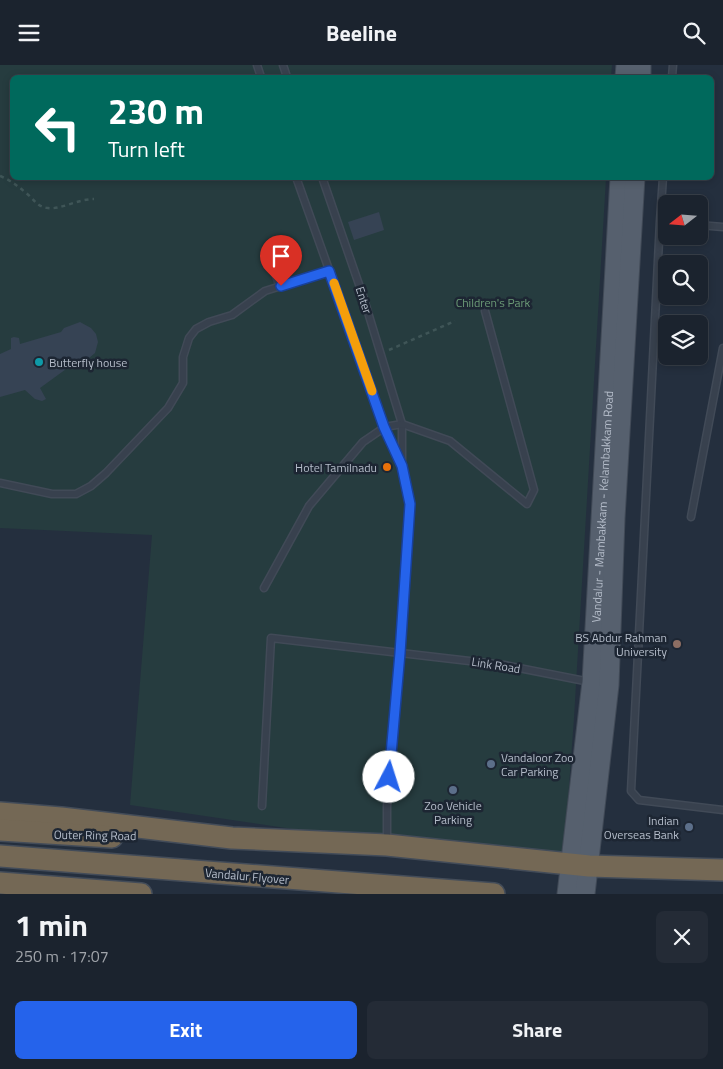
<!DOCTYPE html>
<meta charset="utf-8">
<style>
:root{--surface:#1b232e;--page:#242b36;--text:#f1f3f6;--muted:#a0a4aa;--line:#39404a;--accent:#2563eb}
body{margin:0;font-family:"Titillium Web",sans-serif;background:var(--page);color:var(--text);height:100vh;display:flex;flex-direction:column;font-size:19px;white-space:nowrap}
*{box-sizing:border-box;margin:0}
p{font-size:16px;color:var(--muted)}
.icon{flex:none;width:28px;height:28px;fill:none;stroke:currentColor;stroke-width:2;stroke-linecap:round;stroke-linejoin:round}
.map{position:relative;height:829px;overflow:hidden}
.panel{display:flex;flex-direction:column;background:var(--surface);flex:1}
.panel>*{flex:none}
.banner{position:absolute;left:10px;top:10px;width:704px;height:105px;border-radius:8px;box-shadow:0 2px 8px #0003,0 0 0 1px var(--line);background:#00695c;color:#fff;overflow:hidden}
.needle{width:32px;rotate:253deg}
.controls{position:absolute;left:658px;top:130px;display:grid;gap:10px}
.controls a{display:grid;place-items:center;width:50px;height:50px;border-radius:8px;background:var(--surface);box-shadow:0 2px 8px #0003,0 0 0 1px var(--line);font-size:25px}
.pin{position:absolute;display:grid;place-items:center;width:42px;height:42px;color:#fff;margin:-51px -21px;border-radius:50% 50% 50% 0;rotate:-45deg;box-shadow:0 0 5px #0007}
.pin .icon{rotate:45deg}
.me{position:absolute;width:55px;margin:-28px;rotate:5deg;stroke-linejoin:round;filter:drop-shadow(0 0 4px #0008)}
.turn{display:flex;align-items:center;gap:18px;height:105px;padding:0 15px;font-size:22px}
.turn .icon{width:65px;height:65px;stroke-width:2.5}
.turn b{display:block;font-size:35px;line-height:42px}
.round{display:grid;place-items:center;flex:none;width:52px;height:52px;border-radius:8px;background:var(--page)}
.head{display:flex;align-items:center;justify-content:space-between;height:85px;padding:0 15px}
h1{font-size:30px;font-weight:700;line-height:38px}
.action{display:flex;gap:10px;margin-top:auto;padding:10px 15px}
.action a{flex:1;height:58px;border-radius:8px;background:var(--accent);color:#fff;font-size:20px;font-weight:700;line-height:58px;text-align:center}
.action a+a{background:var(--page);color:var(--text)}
header{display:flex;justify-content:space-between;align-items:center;height:65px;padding:0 15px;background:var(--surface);font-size:22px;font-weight:700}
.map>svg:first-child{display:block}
</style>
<header><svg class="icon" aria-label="menu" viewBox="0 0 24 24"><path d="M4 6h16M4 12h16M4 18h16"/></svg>Beeline<svg class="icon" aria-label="search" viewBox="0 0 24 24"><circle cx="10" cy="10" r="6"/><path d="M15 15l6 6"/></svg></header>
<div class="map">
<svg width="723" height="829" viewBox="0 0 723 829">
<rect width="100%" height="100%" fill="#242f3e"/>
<path fill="#263c3f" d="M 0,0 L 612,0 L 611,12 L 12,12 L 12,112 L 606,113 L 574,653 L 563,804 L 130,740 L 152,470 L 0,463 Z"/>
<g fill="#364354">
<path d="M 379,147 L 384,165 L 354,175 L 348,157 Z"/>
<path d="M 281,194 L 289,218 L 275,222 L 267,198 Z"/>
<path d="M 80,257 L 91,263 L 96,269 L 98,277 L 95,288 L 89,293 L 73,299 L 40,323 L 46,334 L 42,336 L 35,334 L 25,325 L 0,332 L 0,289 L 11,284 L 11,273 L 14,272 L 19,273 L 20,279 L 61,267 L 64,263 Z"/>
</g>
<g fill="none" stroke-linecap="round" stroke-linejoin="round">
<defs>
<g id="lane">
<path d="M 257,0 L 261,12"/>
<path d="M 283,0 L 287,12"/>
<path d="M 672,12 L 673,0"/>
<path d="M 296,112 L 385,362 L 401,398"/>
<path d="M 322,112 L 363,231 L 402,359 L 402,401 L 410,439 L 400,588 L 387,741 L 387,777"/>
<path d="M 663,112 L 660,156 L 631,726 L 639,735 L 723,745"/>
<path d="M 699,160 L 723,162"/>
<path d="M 0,418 L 52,429 L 76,429 L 91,421 L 106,408 L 168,343 L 183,318 L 183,292 L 189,273 L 196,264 L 209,257 L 232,250 L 265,226 L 329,206"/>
<path d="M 691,452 L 723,283"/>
<path d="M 264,523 L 309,441 L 363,377 L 385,362 L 402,359 L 450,376 L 527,439 L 534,425 L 485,246"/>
<path d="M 262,741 L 271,573 L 504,600 L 590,617"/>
</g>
<g id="primary">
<path d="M 625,12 L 626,0"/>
<path d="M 641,12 L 641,0"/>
<path id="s1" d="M 567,829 L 592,617 L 620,112"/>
<path d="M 585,829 L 609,620 L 615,453 L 635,112"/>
</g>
<g id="highway">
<path d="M 0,748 L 61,753 L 232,773 L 387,780 L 589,801 L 723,805"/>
<path d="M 0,765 L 112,772"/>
<path d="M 0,791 L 494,829"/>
<path d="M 0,818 L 141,829"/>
</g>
</defs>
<use href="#lane" stroke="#414a57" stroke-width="9"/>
<use href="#primary" stroke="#414a57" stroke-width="21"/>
<use href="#highway" stroke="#434c59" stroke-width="24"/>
<g stroke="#3f5557" stroke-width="2.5" stroke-dasharray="4 4" stroke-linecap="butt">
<path d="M 0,111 C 10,115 18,121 26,128 C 34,134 37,142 48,143 C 60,145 78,134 94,134"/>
<path d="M 389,285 L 455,256"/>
</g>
<use href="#lane" stroke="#38414e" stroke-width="6"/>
<use href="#primary" stroke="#56606e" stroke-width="19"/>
<use href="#highway" stroke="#746855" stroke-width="21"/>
</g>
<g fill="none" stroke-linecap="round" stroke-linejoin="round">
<defs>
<path id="route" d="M 281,221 L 329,206 L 384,362 L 402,401 L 410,439 L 400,588 L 389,712"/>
</defs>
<use href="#route" stroke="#184099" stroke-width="12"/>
<use href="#route" stroke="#2563eb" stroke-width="9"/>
<path stroke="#f59e0b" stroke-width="9" d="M 334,218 L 372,326"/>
</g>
<circle fill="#0f9aa8" stroke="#1d2633" stroke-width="2" cx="39" cy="297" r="5"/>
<circle fill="#e8710a" stroke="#1d2633" stroke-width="2" cx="387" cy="402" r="5"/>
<circle fill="#8d6e63" stroke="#1d2633" stroke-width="2" cx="677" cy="579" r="5"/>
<g fill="#5c6f8a" stroke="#1d2633" stroke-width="2">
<circle cx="491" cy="699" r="5"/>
<circle cx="453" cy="725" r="5"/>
<circle cx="689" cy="762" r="5"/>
</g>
<g text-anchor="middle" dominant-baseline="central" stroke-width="5" stroke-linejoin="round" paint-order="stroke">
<g font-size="12" fill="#b4bcc9" stroke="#1d2633">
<text transform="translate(364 235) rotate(72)">Enter</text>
<text stroke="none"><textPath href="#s1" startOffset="389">Vandalur - Mambakkam - Kelambakkam Road</textPath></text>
<text transform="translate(496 600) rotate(9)">Link Road</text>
<text transform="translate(95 770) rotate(1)">Outer Ring Road</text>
<text transform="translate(247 811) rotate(5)">Vandalur Flyover</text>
</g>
<g font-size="12" fill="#6b9a76" stroke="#1d2633">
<text x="493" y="237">Children's Park</text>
</g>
<g font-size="12" fill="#b4bcc9" stroke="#1d2633" text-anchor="end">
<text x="49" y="297" text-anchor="start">Butterfly house</text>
<text x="377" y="402">Hotel Tamilnadu</text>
<text x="667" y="572">BS Abdur Rahman<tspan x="667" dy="14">University</tspan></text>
<text x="501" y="692" text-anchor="start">Vandaloor Zoo<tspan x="501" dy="14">Car Parking</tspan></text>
<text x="453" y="740" text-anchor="middle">Zoo Vehicle<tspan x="453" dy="14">Parking</tspan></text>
<text x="679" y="755">Indian<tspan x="679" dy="14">Overseas Bank</tspan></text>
</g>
</g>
</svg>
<div class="controls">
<a><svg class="needle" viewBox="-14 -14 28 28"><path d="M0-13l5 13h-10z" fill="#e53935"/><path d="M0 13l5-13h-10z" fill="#a0a4aa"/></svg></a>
<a><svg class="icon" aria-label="search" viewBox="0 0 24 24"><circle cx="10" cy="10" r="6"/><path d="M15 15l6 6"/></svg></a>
<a><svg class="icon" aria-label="layers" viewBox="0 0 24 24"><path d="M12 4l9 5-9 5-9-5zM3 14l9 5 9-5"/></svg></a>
</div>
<div class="pin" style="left:281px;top:221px;background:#d93025"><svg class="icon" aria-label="arrive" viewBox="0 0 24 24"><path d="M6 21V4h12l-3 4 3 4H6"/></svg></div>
<svg class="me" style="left:389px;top:712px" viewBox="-20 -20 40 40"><circle r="19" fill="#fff"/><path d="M0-13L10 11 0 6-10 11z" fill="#2563eb"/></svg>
<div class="banner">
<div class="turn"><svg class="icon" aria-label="left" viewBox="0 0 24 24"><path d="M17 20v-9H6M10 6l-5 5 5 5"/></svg><div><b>230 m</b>Turn left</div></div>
</div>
</div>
<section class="panel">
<div class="head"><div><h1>1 min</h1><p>250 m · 17:07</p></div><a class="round"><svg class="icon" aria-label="close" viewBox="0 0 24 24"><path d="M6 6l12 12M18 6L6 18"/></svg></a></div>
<div class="action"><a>Exit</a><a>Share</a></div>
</section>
